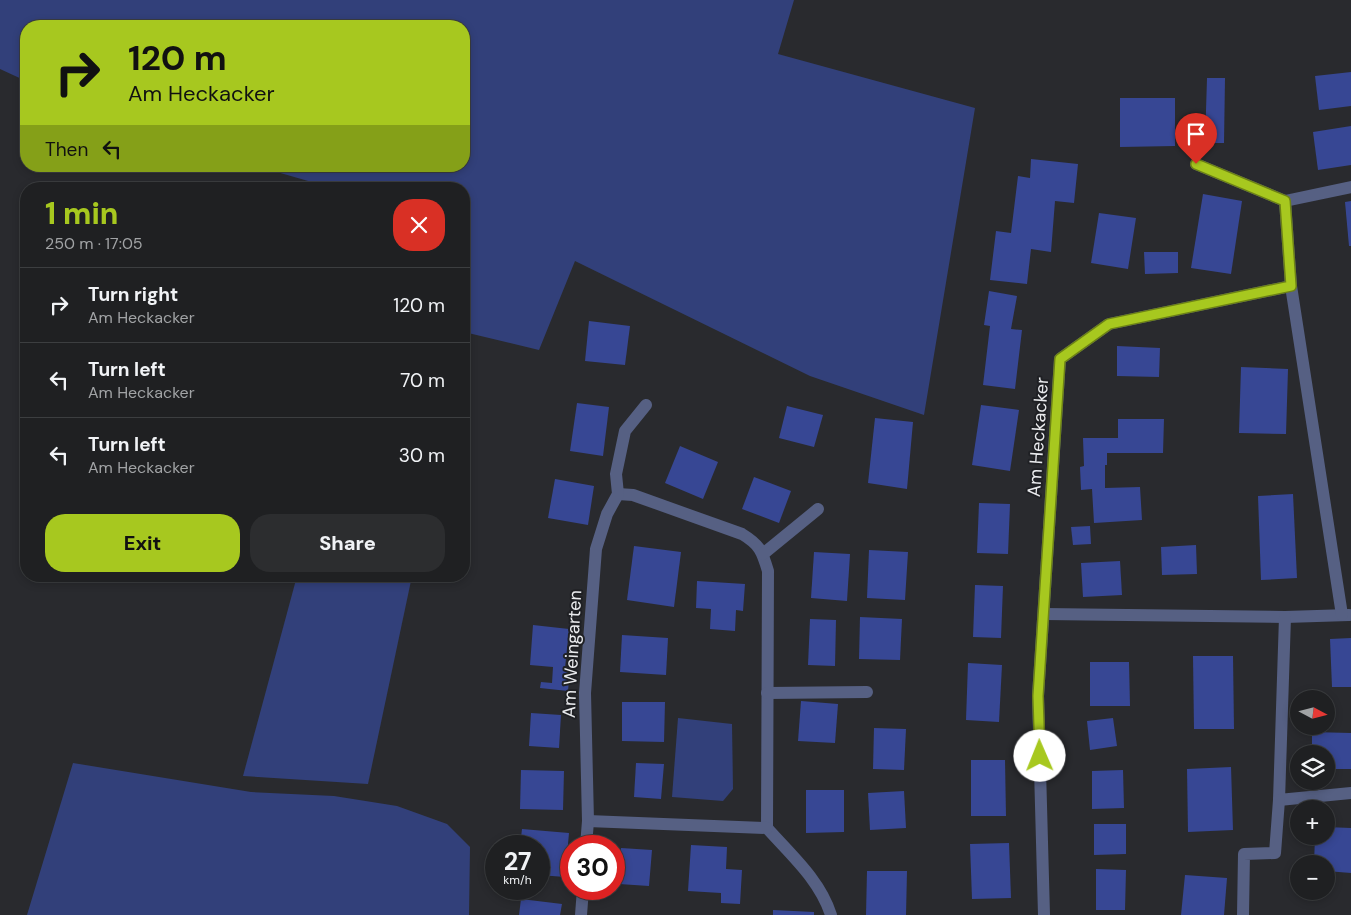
<!DOCTYPE html>
<meta charset="utf-8">
<style>
:root{--surface:#1f2022;--page:#2c2d2f;--text:#f1f3f6;--muted:#a1a3a5;--line:#3c3e40;--accent:#a7c81f}
body{margin:0;font-family:"DM Sans",sans-serif;background:var(--page);color:var(--text);height:100vh;display:flex;flex-direction:column;font-size:19px;white-space:nowrap}
*{box-sizing:border-box;margin:0}
p{font-size:16px;color:var(--muted)}
.icon{flex:none;width:28px;height:28px;fill:none;stroke:currentColor;stroke-width:2;stroke-linecap:round;stroke-linejoin:round}
.map{position:relative;flex:1;overflow:hidden}
.side{position:absolute;left:20px;top:182px;width:450px;height:400px;display:flex;flex-direction:column;background:var(--surface);border-radius:20px;box-shadow:0 2px 8px #0003,0 0 0 1px var(--line)}
.side>*{flex:none}
.hud{position:absolute;left:20px;top:20px;width:450px;height:152px;border-radius:20px;box-shadow:0 2px 8px #0003,0 0 0 1px var(--line);background:#a7c81f;color:#111;overflow:hidden}
.needle{width:32px;rotate:97deg}
.tools{position:absolute;left:1290px;top:690px;display:grid;gap:10px}
.tools a{display:grid;place-items:center;width:45px;height:45px;border-radius:50%;background:var(--surface);box-shadow:0 2px 8px #0003,0 0 0 1px var(--line);font-size:25px}
.speed{position:absolute;left:485px;top:835px;display:flex;gap:10px;font-size:25px;font-weight:700;text-align:center}
.speed>*{display:grid;place-content:center;width:65px;height:65px;border-radius:50%;background:var(--surface);box-shadow:0 2px 8px #0003,0 0 0 1px var(--line);line-height:1}
.speed small{font-size:12px;font-weight:400}
.speed .limit{border:8px solid #d22;background:#fff;color:#111}
.pin{position:absolute;display:grid;place-items:center;width:42px;height:42px;color:#fff;margin:-51px -21px;border-radius:50% 50% 50% 0;rotate:-45deg;box-shadow:0 0 5px #0007}
.pin .icon{rotate:45deg}
.me{position:absolute;width:55px;margin:-28px;rotate:359deg;stroke-linejoin:round;filter:drop-shadow(0 0 4px #0008)}
.turn{display:flex;align-items:center;gap:18px;height:105px;padding:0 25px;font-size:22px}
.turn .icon{width:65px;height:65px;stroke-width:2.5}
.turn b{display:block;font-size:35px;line-height:42px}
.then{display:flex;align-items:center;height:48px;padding:0 25px;background:#0003;gap:10px;font-size:19px}
.round{display:grid;place-items:center;flex:none;width:52px;height:52px;border-radius:20px;background:var(--page)}
.overview{display:flex;align-items:center;justify-content:space-between;height:85px;padding:0 25px}
h1{font-size:30px;font-weight:800;line-height:38px;color:var(--accent)}
.primary-button{display:flex;gap:10px;margin-top:auto;padding:10px 25px}
.primary-button a{flex:1;height:58px;border-radius:20px;background:var(--accent);color:#111;font-size:20px;font-weight:800;line-height:58px;text-align:center}
.primary-button a+a{background:var(--page);color:var(--text)}
ul{padding:0;list-style:none}
li{display:flex;align-items:center;gap:15px;height:75px;padding:0 25px;border-top:1px solid var(--line)}
li div{flex:1}
li b{display:block;font-size:19px}
li em{font-style:normal}
.map>svg:first-child{display:block}
</style>
<div class="map">
<svg width="1351" height="915" viewBox="0 0 1351 915">
<rect width="100%" height="100%" fill="#292a2e"/>
<g fill="#32407a">
<path d="M 0,0 L 794,0 L 778,54 L 975,108 L 924,415 L 810,376 L 575,261 L 539,350 L 464,332 L 464,189 L 336,189 L 256,166 L 464,166 L 464,26 L 26,26 L 26,81 L 0,69 Z"/>
<path d="M 297,576 L 412,576 L 368,784 L 243,776 Z"/>
<path d="M 678,718 L 732,724 L 733,789 L 723,801 L 672,797 Z"/>
<path d="M 73,763 L 251,792 L 334,796 L 397,806 L 447,824 L 470,847 L 469,915 L 27,915 Z"/>
</g>
<g fill="#374794">
<path d="M 1351,72 L 1351,106 L 1319,110 L 1315,76 Z"/>
<path d="M 1207,78 L 1225,78 L 1224,143 L 1205,143 Z"/>
<path d="M 1120,98 L 1175,98 L 1175,146 L 1120,147 Z"/>
<path d="M 1351,126 L 1351,165 L 1318,170 L 1313,132 Z"/>
<path d="M 1031,159 L 1078,164 L 1074,203 L 1055,201 L 1051,252 L 1031,249 L 1027,284 L 990,280 L 996,231 L 1011,233 L 1018,176 L 1030,178 Z"/>
<path d="M 1203,194 L 1242,201 L 1231,274 L 1191,268 Z"/>
<path d="M 1351,201 L 1351,246 L 1349,246 L 1345,202 Z"/>
<path d="M 1099,213 L 1136,218 L 1128,269 L 1091,263 Z"/>
<path d="M 1144,252 L 1178,252 L 1178,273 L 1145,274 Z"/>
<path d="M 989,291 L 1017,296 L 1011,329 L 1022,330 L 1015,389 L 983,385 L 990,326 L 984,325 Z"/>
<path d="M 589,321 L 630,326 L 625,365 L 585,361 Z"/>
<path d="M 1117,346 L 1160,348 L 1159,377 L 1117,376 Z"/>
<path d="M 1241,367 L 1288,369 L 1286,434 L 1239,433 Z"/>
<path d="M 577,403 L 609,407 L 603,456 L 570,451 Z"/>
<path d="M 981,405 L 1019,410 L 1010,471 L 972,465 Z"/>
<path d="M 787,406 L 823,415 L 814,447 L 779,438 Z"/>
<path d="M 875,418 L 913,422 L 907,489 L 868,483 Z"/>
<path d="M 1118,419 L 1164,419 L 1163,453 L 1107,453 L 1107,465 L 1105,465 L 1105,488 L 1140,487 L 1142,520 L 1094,523 L 1092,489 L 1081,490 L 1080,467 L 1084,466 L 1083,438 L 1118,438 Z"/>
<path d="M 680,446 L 718,462 L 703,499 L 665,483 Z"/>
<path d="M 754,477 L 791,491 L 779,523 L 742,509 Z"/>
<path d="M 555,479 L 594,486 L 588,525 L 548,518 Z"/>
<path d="M 1293,494 L 1297,578 L 1261,580 L 1258,496 Z"/>
<path d="M 979,503 L 1010,504 L 1008,554 L 977,553 Z"/>
<path d="M 1090,526 L 1091,544 L 1073,545 L 1071,527 Z"/>
<path d="M 1196,545 L 1197,574 L 1162,575 L 1161,547 Z"/>
<path d="M 634,546 L 681,552 L 674,607 L 627,600 Z"/>
<path d="M 869,550 L 908,552 L 905,600 L 867,598 Z"/>
<path d="M 814,552 L 850,554 L 847,601 L 811,598 Z"/>
<path d="M 1120,561 L 1122,595 L 1083,597 L 1081,563 Z"/>
<path d="M 697,581 L 745,584 L 743,611 L 736,610 L 735,631 L 710,629 L 711,609 L 696,608 Z"/>
<path d="M 975,585 L 1003,586 L 1001,638 L 973,637 Z"/>
<path d="M 860,617 L 902,619 L 900,660 L 859,659 Z"/>
<path d="M 810,619 L 836,620 L 835,666 L 808,665 Z"/>
<path d="M 533,625 L 569,629 L 565,668 L 570,669 L 568,691 L 540,688 L 541,682 L 552,683 L 553,667 L 530,665 Z"/>
<path d="M 622,635 L 668,638 L 666,675 L 620,672 Z"/>
<path d="M 1351,638 L 1351,687 L 1332,687 L 1330,639 Z"/>
<path d="M 1193,656 L 1233,656 L 1234,729 L 1194,729 Z"/>
<path d="M 1090,662 L 1129,662 L 1130,706 L 1090,706 Z"/>
<path d="M 968,663 L 1002,665 L 999,722 L 966,720 Z"/>
<path d="M 801,701 L 838,704 L 835,743 L 798,741 Z"/>
<path d="M 622,702 L 665,702 L 664,742 L 622,741 Z"/>
<path d="M 531,713 L 561,715 L 559,748 L 529,746 Z"/>
<path d="M 1113,718 L 1117,746 L 1090,750 L 1087,721 Z"/>
<path d="M 874,728 L 906,729 L 904,770 L 873,769 Z"/>
<path d="M 1312,732 L 1351,733 L 1351,769 L 1326,769 L 1326,754 L 1312,754 Z"/>
<path d="M 971,760 L 1005,760 L 1006,816 L 971,816 Z"/>
<path d="M 636,763 L 664,764 L 661,799 L 634,797 Z"/>
<path d="M 1231,767 L 1233,830 L 1188,832 L 1187,769 Z"/>
<path d="M 521,770 L 564,771 L 563,810 L 520,809 Z"/>
<path d="M 1123,770 L 1124,808 L 1092,809 L 1092,771 Z"/>
<path d="M 806,790 L 844,790 L 844,832 L 806,833 Z"/>
<path d="M 904,791 L 906,828 L 870,830 L 868,793 Z"/>
<path d="M 1094,824 L 1126,824 L 1126,854 L 1094,855 Z"/>
<path d="M 1326,827 L 1351,828 L 1351,873 L 1326,871 L 1326,864 L 1314,864 L 1315,836 L 1326,836 Z"/>
<path d="M 522,829 L 569,833 L 565,877 L 539,875 L 539,846 L 520,846 Z"/>
<path d="M 1009,843 L 1011,898 L 972,899 L 970,844 Z"/>
<path d="M 691,845 L 727,847 L 726,869 L 742,870 L 740,904 L 721,903 L 721,893 L 688,891 Z"/>
<path d="M 621,848 L 652,850 L 649,886 L 619,884 Z"/>
<path d="M 1096,869 L 1126,870 L 1125,910 L 1096,910 Z"/>
<path d="M 867,871 L 907,871 L 906,915 L 866,915 Z"/>
<path d="M 1185,875 L 1227,878 L 1224,915 L 1181,915 Z"/>
<path d="M 521,899 L 562,904 L 560,915 L 519,915 Z"/>
<path d="M 773,910 L 814,912 L 814,915 L 773,915 Z"/>
</g>
<g fill="none" stroke-linecap="round" stroke-linejoin="round">
<g stroke="#566083" stroke-width="12">
<path d="M 1196,164 L 1285,201"/>
<path d="M 618,494 L 633,495 L 742,534 C 760,545 762,551 768,571 L 767,828 C 791,855 820,880 831,915"/>
<path d="M 763,554 L 818,509"/>
<path d="M 1044,614 L 1285,617 L 1349,615"/>
<path d="M 1342,615 L 1291,286 L 1285,201 L 1351,187"/>
<path d="M 1285,617 L 1279,800 L 1351,793"/>
<path d="M 767,693 L 867,692"/>
<path d="M 588,821 L 767,828"/>
<path d="M 586,846 L 588,821 L 585,693 L 596,549 L 607,514 L 618,494 L 616,474 L 625,431 L 646,405"/>
<path d="M 581,915 L 583,889"/>
<path d="M 1044,915 L 1038,696 L 1060,359 L 1109,324 L 1291,286"/>
<path d="M 1243,915 L 1244,854 L 1275,853 L 1279,800"/>
</g>
</g>
<g fill="none" stroke-linecap="round" stroke-linejoin="round">
<defs>
<path id="route" d="M 1040,756 L 1038,696 L 1060,359 L 1109,324 L 1291,286 L 1285,201 L 1196,164"/>
</defs>
<use href="#route" stroke="#6d8214" stroke-width="12"/>
<use href="#route" stroke="#a7c81f" stroke-width="9"/>
</g>
<g text-anchor="middle" dominant-baseline="central" stroke-width="4" stroke-linejoin="round" paint-order="stroke">
<g font-size="18" fill="#eaebee" stroke="#1f2024">
<text transform="translate(1038 437) rotate(-86)">Am Heckacker</text>
<text transform="translate(572 654) rotate(-87)">Am Weingarten</text>
</g>
</g>
</svg>
<div class="tools">
<a><svg class="needle" viewBox="-14 -14 28 28"><path d="M0-13l5 13h-10z" fill="#e53935"/><path d="M0 13l5-13h-10z" fill="#a1a3a5"/></svg></a>
<a><svg class="icon" aria-label="layers" viewBox="0 0 24 24"><path d="M12 4l9 5-9 5-9-5zM3 14l9 5 9-5"/></svg></a>
<a>+</a>
<a>−</a>
</div>
<div class="speed"><div>27<small>km/h</small></div><div class="limit">30</div></div>
<div class="pin" style="left:1196px;top:164px;background:#d93025"><svg class="icon" aria-label="arrive" viewBox="0 0 24 24"><path d="M6 21V4h12l-3 4 3 4H6"/></svg></div>
<svg class="me" style="left:1040px;top:756px" viewBox="-20 -20 40 40"><circle r="19" fill="#fff"/><path d="M0-13L10 11 0 6-10 11z" fill="#a7c81f"/></svg>
<div class="hud">
<div class="turn"><svg class="icon" aria-label="right" viewBox="0 0 24 24"><path d="M7 20v-9h11M14 6l5 5-5 5"/></svg><div><b>120 m</b>Am Heckacker</div></div>
<div class="then">Then<svg class="icon" aria-label="left" viewBox="0 0 24 24"><path d="M17 20v-9H6M10 6l-5 5 5 5"/></svg></div>
</div>
<section class="side">
<div class="overview"><div><h1>1 min</h1><p>250 m · 17:05</p></div><a class="round" style="background:#d93025;color:#fff"><svg class="icon" aria-label="close" viewBox="0 0 24 24"><path d="M6 6l12 12M18 6L6 18"/></svg></a></div>
<ul>
<li><svg class="icon" aria-label="right" viewBox="0 0 24 24"><path d="M7 20v-9h11M14 6l5 5-5 5"/></svg><div><b>Turn right</b><p>Am Heckacker</p></div><em>120 m</em></li>
<li><svg class="icon" aria-label="left" viewBox="0 0 24 24"><path d="M17 20v-9H6M10 6l-5 5 5 5"/></svg><div><b>Turn left</b><p>Am Heckacker</p></div><em>70 m</em></li>
<li><svg class="icon" aria-label="left" viewBox="0 0 24 24"><path d="M17 20v-9H6M10 6l-5 5 5 5"/></svg><div><b>Turn left</b><p>Am Heckacker</p></div><em>30 m</em></li>
</ul>
<div class="primary-button"><a>Exit</a><a>Share</a></div>
</section>
</div>
